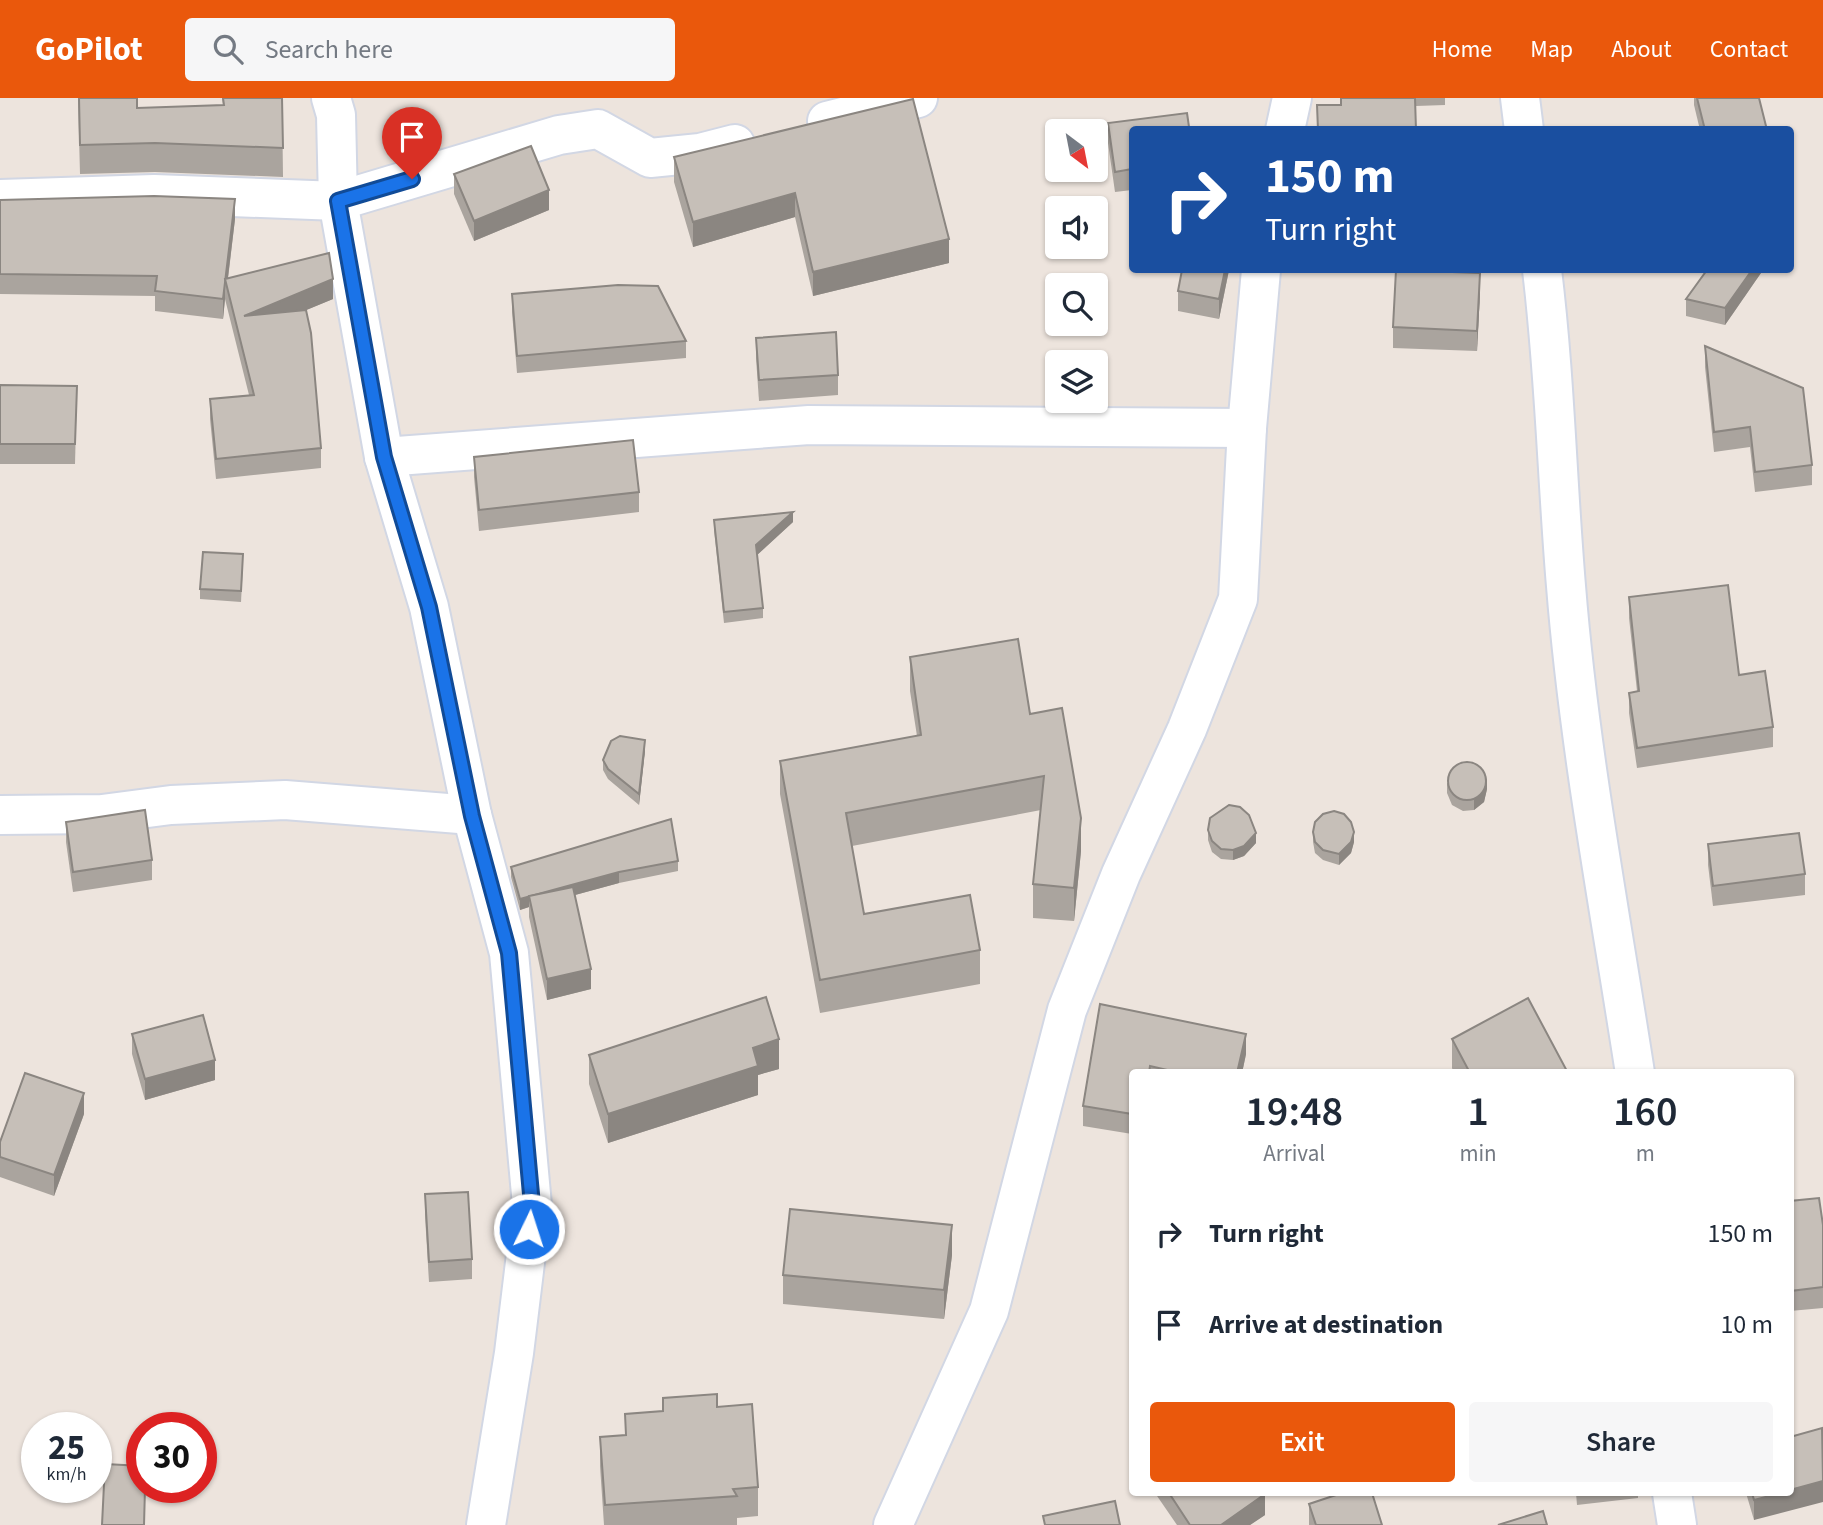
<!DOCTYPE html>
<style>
:root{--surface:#fff;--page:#f6f6f7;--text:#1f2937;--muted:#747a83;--accent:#ea580c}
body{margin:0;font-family:"Source Sans 3",sans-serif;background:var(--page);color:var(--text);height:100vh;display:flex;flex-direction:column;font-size:26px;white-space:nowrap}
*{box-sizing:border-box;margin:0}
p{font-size:23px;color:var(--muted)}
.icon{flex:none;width:38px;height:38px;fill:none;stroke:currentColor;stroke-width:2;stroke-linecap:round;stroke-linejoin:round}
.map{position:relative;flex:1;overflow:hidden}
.drawer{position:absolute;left:1129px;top:971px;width:665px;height:427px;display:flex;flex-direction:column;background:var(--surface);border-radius:7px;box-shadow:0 2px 5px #0004}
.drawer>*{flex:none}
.guide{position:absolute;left:1129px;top:28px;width:665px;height:147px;border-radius:7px;box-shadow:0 2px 5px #0004;background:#1a4fa0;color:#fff;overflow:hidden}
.needle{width:46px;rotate:148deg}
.tools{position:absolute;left:1045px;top:21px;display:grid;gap:14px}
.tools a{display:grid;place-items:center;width:63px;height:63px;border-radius:7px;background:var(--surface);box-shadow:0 2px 5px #0004;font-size:35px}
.speed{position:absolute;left:21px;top:1314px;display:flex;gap:14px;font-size:35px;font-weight:700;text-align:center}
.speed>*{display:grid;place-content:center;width:91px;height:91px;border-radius:50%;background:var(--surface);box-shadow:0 2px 5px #0004;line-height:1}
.speed small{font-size:18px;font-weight:400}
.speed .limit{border:10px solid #d22;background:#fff;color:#111}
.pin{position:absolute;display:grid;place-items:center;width:60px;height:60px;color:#fff;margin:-72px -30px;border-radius:50% 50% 50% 0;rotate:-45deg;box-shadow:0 0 7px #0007}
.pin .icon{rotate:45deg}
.me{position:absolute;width:77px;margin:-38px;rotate:4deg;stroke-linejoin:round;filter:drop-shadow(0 0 5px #0008)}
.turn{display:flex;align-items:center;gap:24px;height:147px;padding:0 21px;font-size:32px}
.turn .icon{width:91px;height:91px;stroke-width:2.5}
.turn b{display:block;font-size:49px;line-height:60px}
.eta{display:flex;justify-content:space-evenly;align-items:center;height:119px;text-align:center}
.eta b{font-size:42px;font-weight:600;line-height:49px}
.button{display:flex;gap:14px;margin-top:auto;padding:14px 21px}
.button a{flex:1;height:80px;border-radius:7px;background:var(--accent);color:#fff;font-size:28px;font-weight:600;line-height:80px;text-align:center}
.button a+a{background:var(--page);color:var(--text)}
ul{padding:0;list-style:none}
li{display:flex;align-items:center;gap:21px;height:91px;padding:0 21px}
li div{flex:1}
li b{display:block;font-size:26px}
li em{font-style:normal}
header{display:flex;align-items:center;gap:42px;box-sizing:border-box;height:98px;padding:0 35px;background:var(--accent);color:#fff}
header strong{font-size:33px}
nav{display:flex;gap:38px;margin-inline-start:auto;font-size:24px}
.search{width:490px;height:63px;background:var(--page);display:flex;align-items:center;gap:18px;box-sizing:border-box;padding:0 24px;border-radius:7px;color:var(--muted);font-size:26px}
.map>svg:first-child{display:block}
</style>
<header>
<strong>GoPilot</strong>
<div class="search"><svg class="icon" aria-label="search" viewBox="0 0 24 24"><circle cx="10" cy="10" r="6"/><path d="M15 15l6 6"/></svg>Search here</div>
<nav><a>Home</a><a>Map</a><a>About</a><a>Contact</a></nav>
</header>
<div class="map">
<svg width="1823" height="1427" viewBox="0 0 1823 1427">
<rect width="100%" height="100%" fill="#ede4dd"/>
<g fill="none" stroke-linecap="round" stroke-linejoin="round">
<defs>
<g id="minor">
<path d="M 331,0 L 336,17 L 338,103 L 384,359 L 429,509 L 472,717 L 509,855 L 532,1107 L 514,1255 L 486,1427"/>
<path d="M 1520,0 L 1524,32"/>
<path d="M 827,23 L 918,0"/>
<path d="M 1285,32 L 1292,0"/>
<path d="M 0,101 L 154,96 L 338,103 L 559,37 L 598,31 L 650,60 L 700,55 L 735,46"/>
<path d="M 1542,172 C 1555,277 1557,382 1566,488 C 1579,651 1610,813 1635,975"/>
<path d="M 384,359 L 809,327 L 1247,330"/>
<path d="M 0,717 L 102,716 L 171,707 L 285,702 L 472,717"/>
<path d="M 1672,1395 L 1677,1427"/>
<path d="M 893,1427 L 989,1213 L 1067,912 L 1121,776 L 1187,631 L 1238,501 L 1247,330 L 1261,172"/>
</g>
</defs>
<use href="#minor" stroke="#d2d7e4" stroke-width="42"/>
<use href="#minor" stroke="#fff" stroke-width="38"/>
</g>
<g fill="#aaa49e">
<path d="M 78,0 L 137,0 L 137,10 L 223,7 L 222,0 L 282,0 L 283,79 L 155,74 L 80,76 Z"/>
<path d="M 1340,0 L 1445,0 L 1445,7 L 1416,8 L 1340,7 Z"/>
<path d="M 1694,0 L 1759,0 L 1767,32 L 1700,32 L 1694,7 Z"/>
<path d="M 913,1 L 949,165 L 813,198 L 795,119 L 693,149 L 674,84 L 674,59 Z"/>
<path d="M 1108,25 L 1132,32 L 1132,92 L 1115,94 L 1108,45 Z"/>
<path d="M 454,76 L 549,112 L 474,143 L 454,96 Z"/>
<path d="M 0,102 L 235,121 L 228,181 L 333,201 L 306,212 L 321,350 L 321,370 L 216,381 L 210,321 L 210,301 L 249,297 L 225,201 L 223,221 L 155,213 L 155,198 L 0,196 Z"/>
<path d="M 1229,172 L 1219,221 L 1178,213 L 1178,193 Z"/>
<path d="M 1763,172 L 1725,227 L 1686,218 L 1686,201 Z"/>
<path d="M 1480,195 L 1477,253 L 1393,250 L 1393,229 Z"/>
<path d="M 512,196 L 686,243 L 686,260 L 517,275 L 512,214 Z"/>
<path d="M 756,240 L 838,277 L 838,297 L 759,303 L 756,260 Z"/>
<path d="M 1705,248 L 1812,367 L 1812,387 L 1755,394 L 1750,349 L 1714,354 L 1705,269 Z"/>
<path d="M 0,287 L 77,288 L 75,366 L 0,366 Z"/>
<path d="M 474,359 L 639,394 L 639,414 L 479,433 L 474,379 Z"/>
<path d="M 714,422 L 793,424 L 757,457 L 763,510 L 763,520 L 724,525 L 714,432 Z"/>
<path d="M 243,467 L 241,504 L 200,501 L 200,491 Z"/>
<path d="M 1629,499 L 1739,577 L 1773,629 L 1773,649 L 1637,670 L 1629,615 L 1629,595 L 1637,593 L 1629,520 Z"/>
<path d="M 910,559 L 1030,616 L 1081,753 L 1074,823 L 1033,820 L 1033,786 L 1041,712 L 852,748 L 864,816 L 980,852 L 980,886 L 820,915 L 780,696 L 780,663 L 917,638 L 910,593 Z"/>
<path d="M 645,653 L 639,707 L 608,681 L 603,672 L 603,662 Z"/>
<path d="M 1447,685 L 1487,691 L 1484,704 L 1474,712 L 1463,713 L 1452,707 L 1447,695 Z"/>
<path d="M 66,724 L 152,762 L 152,782 L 73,794 L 66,744 Z"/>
<path d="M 1208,732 L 1256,745 L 1244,758 L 1233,762 L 1221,761 L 1212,754 L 1208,742 Z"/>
<path d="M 1313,734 L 1354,744 L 1351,755 L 1339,767 L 1323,762 L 1315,755 L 1313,744 Z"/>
<path d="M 1708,746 L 1805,776 L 1805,797 L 1713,808 L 1708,767 Z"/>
<path d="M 678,763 L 678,773 L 619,785 L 575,797 L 591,891 L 547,902 L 529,819 L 529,809 L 520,812 L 511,779 L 511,769 Z"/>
<path d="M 1100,906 L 1246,956 L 1242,975 L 1132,975 L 1132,1036 L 1083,1028 L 1083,1008 Z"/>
<path d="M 132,936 L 215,982 L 145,1002 L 132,956 Z"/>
<path d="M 1452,941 L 1568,975 L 1454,975 L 1452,970 Z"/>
<path d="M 589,957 L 779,971 L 758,977 L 758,997 L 608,1045 L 589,986 Z"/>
<path d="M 84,1016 L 54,1098 L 0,1079 L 0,1044 Z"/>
<path d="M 425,1096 L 472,1161 L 472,1181 L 429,1184 L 425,1117 Z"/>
<path d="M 1790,1103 L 1823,1127 L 1823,1210 L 1790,1213 Z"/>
<path d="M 952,1157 L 944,1221 L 783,1206 L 783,1177 Z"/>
<path d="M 663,1300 L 717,1309 L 758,1389 L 758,1418 L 737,1420 L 737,1427 L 604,1427 L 600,1368 L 600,1339 L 625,1337 L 625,1316 L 663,1313 Z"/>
<path d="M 1155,1395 L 1264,1395 L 1265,1417 L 1250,1427 L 1177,1427 Z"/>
<path d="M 1576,1395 L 1638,1395 L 1638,1400 L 1577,1407 Z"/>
<path d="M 1746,1395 L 1790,1395 L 1754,1422 Z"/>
<path d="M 1309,1406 L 1382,1427 L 1309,1427 Z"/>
</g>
<g fill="#8b8681">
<path d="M 549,92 L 549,112 L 474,143 L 474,123 Z"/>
<path d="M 795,95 L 795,119 L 693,149 L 693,124 Z"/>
<path d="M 235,101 L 235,121 L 227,187 L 225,181 L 225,201 L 223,221 L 223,201 Z"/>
<path d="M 949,141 L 949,165 L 813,198 L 813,174 Z"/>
<path d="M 1225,172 L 1229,172 L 1219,221 L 1219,201 Z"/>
<path d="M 1752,172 L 1763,172 L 1725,227 L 1725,210 Z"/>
<path d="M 1480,175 L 1480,195 L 1477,253 L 1477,233 Z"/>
<path d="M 333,181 L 333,201 L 244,238 L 244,218 Z"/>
<path d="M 793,414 L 793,424 L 756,458 L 756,447 Z"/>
<path d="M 645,642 L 645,653 L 639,707 L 639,696 Z"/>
<path d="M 1487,680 L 1487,691 L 1484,704 L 1474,712 L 1474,702 Z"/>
<path d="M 1081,720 L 1081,753 L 1074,823 L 1074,790 Z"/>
<path d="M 1354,734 L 1354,744 L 1351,755 L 1339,767 L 1339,756 Z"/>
<path d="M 1256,735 L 1256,745 L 1244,758 L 1233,762 L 1233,752 Z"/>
<path d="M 619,774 L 619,785 L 531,809 L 529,799 Z"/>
<path d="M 529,799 L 529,809 L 520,812 L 520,801 Z"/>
<path d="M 591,871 L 591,891 L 547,902 L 547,881 Z"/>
<path d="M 1246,936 L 1246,956 L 1242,975 L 1237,975 Z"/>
<path d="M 779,941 L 779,971 L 758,977 L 758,997 L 608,1045 L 608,1016 L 753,950 Z"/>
<path d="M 215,962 L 215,982 L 145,1002 L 145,981 Z"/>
<path d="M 84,995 L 84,1016 L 54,1098 L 54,1077 Z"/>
<path d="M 952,1127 L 952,1157 L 944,1221 L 944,1192 Z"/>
<path d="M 1823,1383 L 1823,1404 L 1754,1422 L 1754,1402 L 1781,1395 L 1790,1395 L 1790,1392 Z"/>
<path d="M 1265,1396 L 1265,1417 L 1250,1427 L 1221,1427 Z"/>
</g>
<g fill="#c6bfb8" stroke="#8b8681" stroke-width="2">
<path d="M 79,0 L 137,0 L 137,10 L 224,7 L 223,0 L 282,0 L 283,50 L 155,45 L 80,47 Z"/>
<path d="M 1341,0 L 1415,0 L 1416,32 L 1318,32 L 1317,7 L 1341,7 Z"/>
<path d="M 1697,0 L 1759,0 L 1767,32 L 1705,32 Z"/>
<path d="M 913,1 L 949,141 L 813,174 L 795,95 L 693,124 L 674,59 Z"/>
<path d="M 1187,15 L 1189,29 L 1201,32 L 1132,32 L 1132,71 L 1115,74 L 1108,25 Z"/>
<path d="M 531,48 L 549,92 L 474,123 L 454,76 Z"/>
<path d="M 154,98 L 235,101 L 223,201 L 155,193 L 157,178 L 0,176 L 0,102 Z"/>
<path d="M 329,155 L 333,181 L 244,218 L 306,212 L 311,235 L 321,350 L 216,361 L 210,301 L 254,297 L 225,181 Z"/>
<path d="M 1182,172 L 1225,172 L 1219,201 L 1178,193 Z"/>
<path d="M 1396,172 L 1480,175 L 1477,233 L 1393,229 Z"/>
<path d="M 1707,172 L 1752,172 L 1725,210 L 1686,201 Z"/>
<path d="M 618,187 L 658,188 L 686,243 L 517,258 L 512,196 Z"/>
<path d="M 836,234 L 838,277 L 759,282 L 756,240 Z"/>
<path d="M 1705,248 L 1803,290 L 1812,367 L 1755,374 L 1750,329 L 1714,334 Z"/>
<path d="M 0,287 L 77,288 L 75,346 L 0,346 Z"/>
<path d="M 633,342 L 639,394 L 479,412 L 474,359 Z"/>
<path d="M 793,414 L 756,447 L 763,510 L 724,514 L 714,422 Z"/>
<path d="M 203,454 L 243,456 L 241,493 L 200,491 Z"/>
<path d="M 1728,487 L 1739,577 L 1765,573 L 1773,629 L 1637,650 L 1629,595 L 1639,593 L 1629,499 Z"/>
<path d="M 1018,541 L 1030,616 L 1062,610 L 1081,720 L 1074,790 L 1033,786 L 1044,678 L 846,715 L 864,816 L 970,797 L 980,852 L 820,882 L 780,663 L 921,637 L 910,559 Z"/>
<path d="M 620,638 L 645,642 L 639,696 L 608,671 L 603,662 L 611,643 Z"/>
<circle cx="1467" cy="683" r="19"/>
<path d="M 1229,707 L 1240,709 L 1249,717 L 1256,735 L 1244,748 L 1233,752 L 1221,751 L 1212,743 L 1208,732 L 1210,720 Z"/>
<path d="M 145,712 L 152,762 L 73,774 L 66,724 Z"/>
<path d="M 1334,713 L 1344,716 L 1351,724 L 1354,734 L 1351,744 L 1339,756 L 1323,752 L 1315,744 L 1313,734 L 1315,724 L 1323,716 Z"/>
<path d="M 671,721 L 678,763 L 619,774 L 520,801 L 511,769 Z"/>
<path d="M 1799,735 L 1805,776 L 1713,788 L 1708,746 Z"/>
<path d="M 573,789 L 591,871 L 547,881 L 529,798 Z"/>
<path d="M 766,899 L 779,941 L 753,950 L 758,968 L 608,1016 L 589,957 Z"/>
<path d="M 1528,900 L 1568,975 L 1470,975 L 1452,941 Z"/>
<path d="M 1100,906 L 1246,936 L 1237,975 L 1180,975 L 1150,968 L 1149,975 L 1132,975 L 1132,1016 L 1083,1008 Z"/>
<path d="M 203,917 L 215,962 L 145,981 L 132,936 Z"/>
<path d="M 25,975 L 84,995 L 54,1077 L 0,1059 L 0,1044 Z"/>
<path d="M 468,1094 L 472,1161 L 429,1164 L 425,1096 Z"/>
<path d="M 1819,1100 L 1823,1127 L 1823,1189 L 1790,1193 L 1790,1103 Z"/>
<path d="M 790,1111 L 952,1127 L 944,1192 L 783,1177 Z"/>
<path d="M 717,1296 L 717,1309 L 752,1306 L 758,1389 L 733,1391 L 737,1398 L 605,1407 L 600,1339 L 626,1337 L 625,1316 L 663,1313 L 663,1300 Z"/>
<path d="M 1822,1330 L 1823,1383 L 1790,1392 L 1790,1339 Z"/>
<path d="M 105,1366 L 142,1368 L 142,1390 L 145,1390 L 144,1427 L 102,1427 Z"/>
<path d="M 1169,1395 L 1264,1395 L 1265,1396 L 1221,1427 L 1190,1427 Z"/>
<path d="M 1342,1395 L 1372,1395 L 1382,1427 L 1316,1427 L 1309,1406 Z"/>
<path d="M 1752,1395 L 1781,1395 L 1754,1402 Z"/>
<path d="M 1115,1403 L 1120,1427 L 1045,1427 L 1043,1418 Z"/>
<path d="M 1543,1413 L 1547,1427 L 1498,1427 Z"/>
</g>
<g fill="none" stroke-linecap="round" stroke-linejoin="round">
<defs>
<path id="route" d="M 412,81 L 338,103 L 384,359 L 429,509 L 472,718 L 509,855 L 532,1107 L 529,1131"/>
</defs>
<use href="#route" stroke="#114b97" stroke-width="18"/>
<use href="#route" stroke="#1a73e8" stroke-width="12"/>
</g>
</svg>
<div class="tools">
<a><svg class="needle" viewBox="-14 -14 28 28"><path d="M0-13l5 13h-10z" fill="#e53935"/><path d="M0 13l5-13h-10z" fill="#747a83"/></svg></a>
<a><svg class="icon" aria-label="sound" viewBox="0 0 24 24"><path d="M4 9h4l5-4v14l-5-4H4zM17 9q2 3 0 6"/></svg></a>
<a><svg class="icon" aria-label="search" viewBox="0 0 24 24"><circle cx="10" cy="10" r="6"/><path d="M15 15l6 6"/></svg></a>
<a><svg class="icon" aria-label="layers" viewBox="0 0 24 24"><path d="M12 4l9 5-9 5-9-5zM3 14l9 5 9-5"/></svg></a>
</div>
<div class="speed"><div>25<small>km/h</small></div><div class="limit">30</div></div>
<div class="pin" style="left:412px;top:81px;background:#d93025"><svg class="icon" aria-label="arrive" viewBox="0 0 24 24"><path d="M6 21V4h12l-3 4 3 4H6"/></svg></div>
<svg class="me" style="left:529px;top:1131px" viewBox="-20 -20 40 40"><circle r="17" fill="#1a73e8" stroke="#fff" stroke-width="3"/><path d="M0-11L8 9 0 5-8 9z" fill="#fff"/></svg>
<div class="guide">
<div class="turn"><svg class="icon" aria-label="right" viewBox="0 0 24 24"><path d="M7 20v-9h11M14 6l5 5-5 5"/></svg><div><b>150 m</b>Turn right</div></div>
</div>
<section class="drawer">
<div class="eta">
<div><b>19:48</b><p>Arrival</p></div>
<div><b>1</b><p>min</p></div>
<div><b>160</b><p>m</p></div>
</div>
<ul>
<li><svg class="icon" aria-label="right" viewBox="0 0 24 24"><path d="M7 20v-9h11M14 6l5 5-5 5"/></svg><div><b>Turn right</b></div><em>150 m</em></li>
<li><svg class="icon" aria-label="arrive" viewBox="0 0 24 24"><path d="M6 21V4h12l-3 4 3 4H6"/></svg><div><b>Arrive at destination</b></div><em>10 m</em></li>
</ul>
<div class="button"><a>Exit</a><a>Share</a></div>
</section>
</div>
